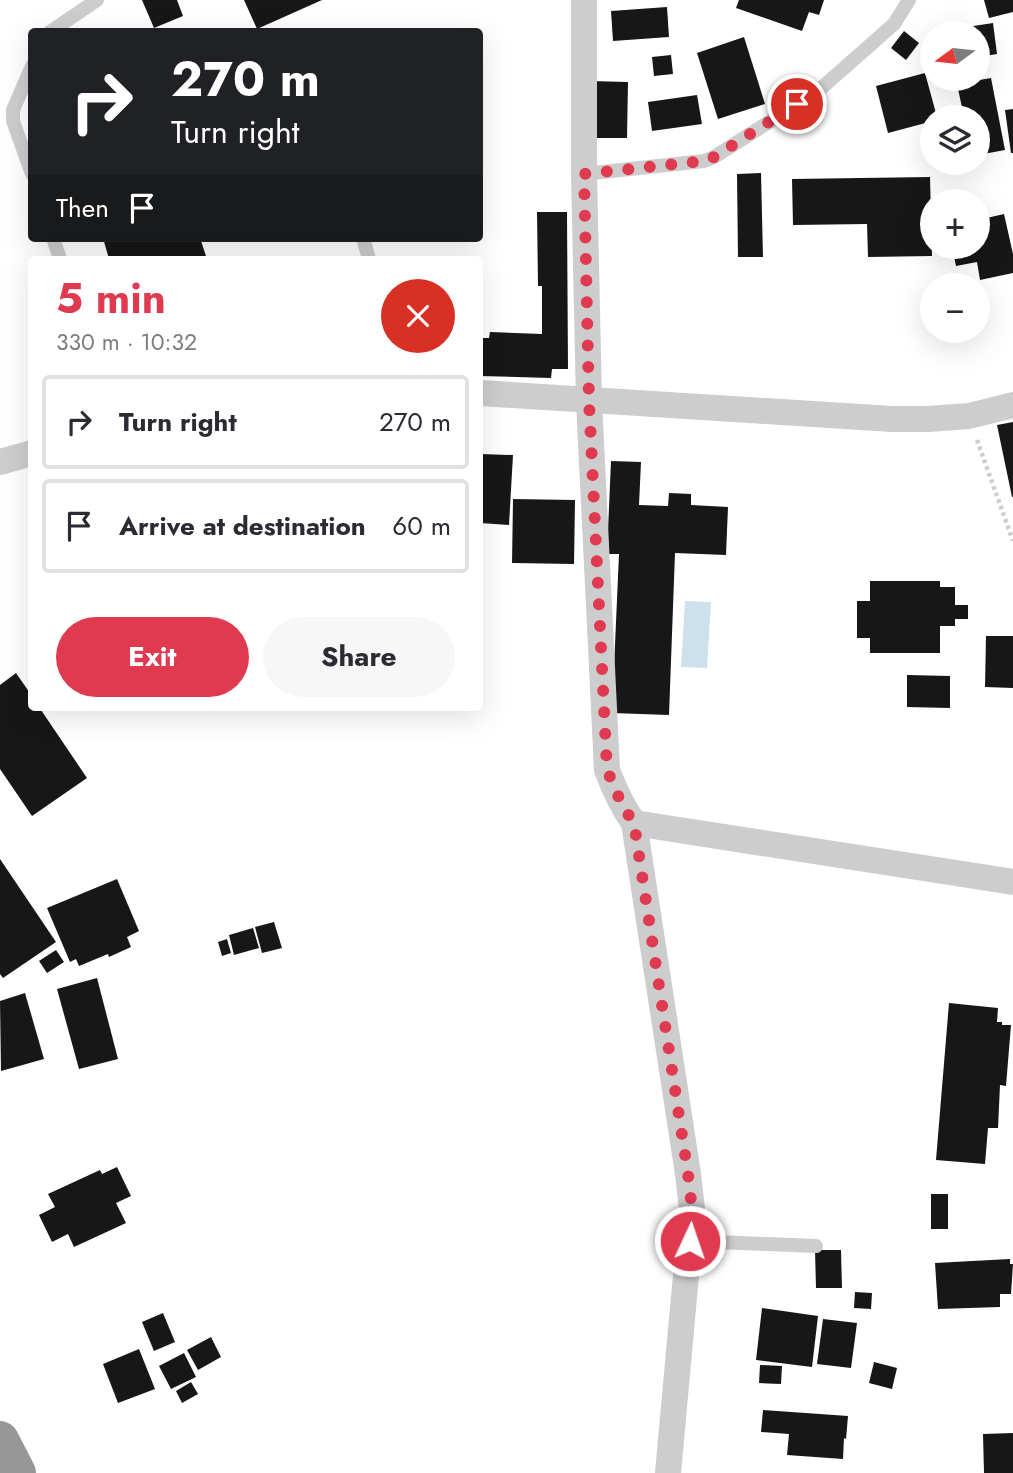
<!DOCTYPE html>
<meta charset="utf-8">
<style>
:root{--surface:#fff;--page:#f7f7f7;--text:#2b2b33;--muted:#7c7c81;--line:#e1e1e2;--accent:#df3a4f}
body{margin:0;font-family:Jost,sans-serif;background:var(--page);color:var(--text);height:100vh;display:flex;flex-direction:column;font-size:26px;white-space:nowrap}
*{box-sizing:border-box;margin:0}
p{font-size:23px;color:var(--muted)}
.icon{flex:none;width:38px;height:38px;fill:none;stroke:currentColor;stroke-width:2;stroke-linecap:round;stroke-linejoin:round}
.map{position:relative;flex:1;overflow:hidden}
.sheet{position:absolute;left:28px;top:256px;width:455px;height:455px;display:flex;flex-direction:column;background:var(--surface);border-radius:7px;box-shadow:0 7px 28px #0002}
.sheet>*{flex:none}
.banner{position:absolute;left:28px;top:28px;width:455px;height:214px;border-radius:7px;box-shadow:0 7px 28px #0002;background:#202124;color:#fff;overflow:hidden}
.needle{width:46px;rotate:255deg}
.buttons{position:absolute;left:920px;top:21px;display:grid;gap:14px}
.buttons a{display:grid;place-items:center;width:70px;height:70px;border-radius:50%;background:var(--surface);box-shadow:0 7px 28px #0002;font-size:35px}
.pin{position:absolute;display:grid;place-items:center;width:60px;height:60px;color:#fff;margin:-30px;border:4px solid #fff;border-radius:50%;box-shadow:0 2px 7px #0007}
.me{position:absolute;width:77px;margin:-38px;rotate:3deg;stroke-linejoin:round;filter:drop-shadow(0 0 5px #0008)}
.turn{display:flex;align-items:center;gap:24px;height:147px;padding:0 28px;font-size:32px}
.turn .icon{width:91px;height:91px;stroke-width:2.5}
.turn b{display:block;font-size:49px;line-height:60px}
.then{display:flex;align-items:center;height:66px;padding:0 28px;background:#0003;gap:14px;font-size:26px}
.round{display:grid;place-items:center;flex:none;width:74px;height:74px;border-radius:37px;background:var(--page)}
.summary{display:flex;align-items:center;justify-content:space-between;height:119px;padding:0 28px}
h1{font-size:42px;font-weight:700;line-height:52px;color:var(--accent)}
.cta{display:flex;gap:14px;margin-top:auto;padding:14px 28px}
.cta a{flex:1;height:80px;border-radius:42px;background:var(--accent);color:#fff;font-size:28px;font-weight:700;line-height:80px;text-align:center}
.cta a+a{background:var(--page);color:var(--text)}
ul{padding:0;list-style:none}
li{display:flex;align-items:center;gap:21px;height:94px;margin:0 14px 10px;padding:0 14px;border:4px solid var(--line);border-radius:7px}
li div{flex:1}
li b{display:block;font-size:26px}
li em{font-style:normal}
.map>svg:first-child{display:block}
</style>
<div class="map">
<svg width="1013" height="1473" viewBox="0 0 1013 1473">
<rect width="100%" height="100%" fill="#fff"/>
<path fill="#cce1eb" d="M 685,601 L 711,602 L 707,668 L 681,667 Z"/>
<g fill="#171717">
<path d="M 142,0 L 177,0 L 183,16 L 154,28 Z"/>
<path d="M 244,0 L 322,0 L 257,29 Z"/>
<path d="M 739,0 L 824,0 L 819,15 L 809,12 L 802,31 L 736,8 Z"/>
<path d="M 984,0 L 1013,0 L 1013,12 L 989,18 Z"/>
<path d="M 667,7 L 669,37 L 613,41 L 611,11 Z"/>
<path d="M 993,23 L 997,54 L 978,57 L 978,33 L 955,33 L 954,29 Z"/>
<path d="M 904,31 L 919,43 L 906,60 L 891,48 Z"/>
<path d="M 744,37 L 765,104 L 718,119 L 697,53 Z"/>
<path d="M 671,55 L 673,74 L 654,76 L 652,57 Z"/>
<path d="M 925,73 L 937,117 L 933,117 L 933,121 L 888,133 L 876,86 Z"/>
<path d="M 991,78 L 1005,150 L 978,155 L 978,117 L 964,117 L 957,84 Z"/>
<path d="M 590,81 L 628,82 L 627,138 L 589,138 Z"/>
<path d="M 697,95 L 702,124 L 652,131 L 648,102 Z"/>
<path d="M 1013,109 L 1013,153 L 1011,153 L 1005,110 Z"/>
<path d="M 761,173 L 763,257 L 738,257 L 737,174 Z"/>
<path d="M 930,177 L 932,256 L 868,257 L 867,224 L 793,225 L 792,179 Z"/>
<path d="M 537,212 L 567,212 L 568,369 L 552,369 L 551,378 L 480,376 L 480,338 L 489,338 L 490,332 L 542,334 L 542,286 L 538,286 Z"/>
<path d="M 1004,214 L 1013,254 L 1013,273 L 980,280 L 977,262 L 956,266 L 952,247 L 978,247 L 978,220 Z"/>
<path d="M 103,238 L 200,238 L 206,256 L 198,259 L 109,259 Z"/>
<path d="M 1013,422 L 1013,497 L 1012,497 L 997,425 Z"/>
<path d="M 480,454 L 513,455 L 509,525 L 480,523 Z"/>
<path d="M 611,461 L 641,462 L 639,505 L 668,506 L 669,493 L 691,494 L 691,505 L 728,507 L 726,555 L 675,553 L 669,715 L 612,713 L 619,554 L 607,554 Z"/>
<path d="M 513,499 L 575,500 L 574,564 L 512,563 Z"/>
<path d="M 870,581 L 940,581 L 940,587 L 955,587 L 955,605 L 968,605 L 968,619 L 955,619 L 955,626 L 940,626 L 940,653 L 870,653 L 870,638 L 857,638 L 857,601 L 870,601 Z"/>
<path d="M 986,636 L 1013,636 L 1013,688 L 985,687 Z"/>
<path d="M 16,673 L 32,696 L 32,707 L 39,707 L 87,778 L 32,816 L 0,769 L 0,685 Z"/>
<path d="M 907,675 L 950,676 L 950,708 L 907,707 Z"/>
<path d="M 0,859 L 56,942 L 3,978 L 0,974 Z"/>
<path d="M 117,879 L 139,931 L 127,937 L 131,947 L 109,957 L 108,954 L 79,966 L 76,959 L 70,962 L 47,908 Z"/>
<path d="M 274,922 L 282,948 L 262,953 L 255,927 Z"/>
<path d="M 253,928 L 259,948 L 234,955 L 229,935 Z"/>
<path d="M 227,939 L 231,953 L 222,956 L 218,942 Z"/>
<path d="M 56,950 L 64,962 L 47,973 L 39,961 Z"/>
<path d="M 97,978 L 118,1059 L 79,1069 L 57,989 Z"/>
<path d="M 25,993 L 44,1059 L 1,1071 L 0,1001 Z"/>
<path d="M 949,1003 L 998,1008 L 997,1022 L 1002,1022 L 1002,1025 L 1011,1025 L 1006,1086 L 1000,1085 L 998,1128 L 988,1128 L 985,1164 L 936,1160 Z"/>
<path d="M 117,1167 L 131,1196 L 116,1203 L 126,1223 L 74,1247 L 68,1234 L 52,1242 L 39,1215 L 55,1207 L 48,1194 L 100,1170 L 102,1174 Z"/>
<rect x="931" y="1194" width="17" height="35"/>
<path d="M 815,1250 L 841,1250 L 842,1288 L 816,1288 Z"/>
<path d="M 1010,1259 L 1010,1264 L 1013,1264 L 1011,1294 L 1000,1294 L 1000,1307 L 938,1309 L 935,1263 Z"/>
<path d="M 855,1292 L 872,1293 L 871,1309 L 854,1308 Z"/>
<path d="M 762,1308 L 818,1316 L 812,1367 L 756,1360 Z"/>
<path d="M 163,1313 L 175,1342 L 154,1351 L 142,1322 Z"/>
<path d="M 823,1319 L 857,1323 L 851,1368 L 817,1364 Z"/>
<path d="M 211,1337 L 221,1357 L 198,1370 L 187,1350 Z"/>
<path d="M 139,1349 L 155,1389 L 118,1403 L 103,1364 Z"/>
<path d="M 184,1353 L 196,1377 L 171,1389 L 159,1366 Z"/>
<path d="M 874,1362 L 897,1368 L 892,1389 L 869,1383 Z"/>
<path d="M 760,1365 L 782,1366 L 781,1384 L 759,1383 Z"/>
<path d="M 191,1382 L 198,1394 L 182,1403 L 176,1391 Z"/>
<path d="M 763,1410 L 848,1416 L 846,1439 L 844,1438 L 843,1459 L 787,1455 L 789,1434 L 761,1432 Z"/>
<path d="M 1013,1433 L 1013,1473 L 984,1473 L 983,1434 Z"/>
</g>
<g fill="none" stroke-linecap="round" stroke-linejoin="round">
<path stroke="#cdcdcd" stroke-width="4.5" stroke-dasharray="3.5 3.5" stroke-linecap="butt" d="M 977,440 L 1013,541"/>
<g stroke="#cdcdcd" stroke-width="14">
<path d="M 50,32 L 97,0"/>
<path d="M 32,66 L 13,110 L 13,121 L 32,174"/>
<path d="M 584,174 L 704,161 L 714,157 L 818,91 L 894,24 L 909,0"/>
<path d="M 53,238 L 60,259"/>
<path d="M 363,238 L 369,259"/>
<path d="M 690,1241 L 816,1246"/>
</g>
<g stroke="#cdcdcd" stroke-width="26">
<path d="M 584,0 L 584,174 L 589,401 L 607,770 C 614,789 622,806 634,823 L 1013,882"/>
<path d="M 480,393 L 892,419 L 928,419 L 969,416 L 1013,405"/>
<path d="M 0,462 L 32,453"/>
<path d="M 634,823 L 688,1174 L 692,1209 L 668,1473"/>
</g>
<path stroke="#979797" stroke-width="38" d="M 0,1440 L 17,1473"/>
</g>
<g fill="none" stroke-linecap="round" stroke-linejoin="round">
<path stroke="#df3a4f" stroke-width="12" stroke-dasharray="0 21.6" d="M 690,1241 L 692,1209 L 688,1174 L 634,823 L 623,807 L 607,770 L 589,401 L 584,174 L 704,161 L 714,157 L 797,104"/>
</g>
</svg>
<div class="buttons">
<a><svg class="needle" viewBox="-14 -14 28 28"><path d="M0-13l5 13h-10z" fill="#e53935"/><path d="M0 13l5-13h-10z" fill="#7c7c81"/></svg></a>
<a><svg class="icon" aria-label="layers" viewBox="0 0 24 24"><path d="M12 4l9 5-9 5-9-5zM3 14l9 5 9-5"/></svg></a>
<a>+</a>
<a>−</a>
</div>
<div class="pin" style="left:797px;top:104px;background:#d93025"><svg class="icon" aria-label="arrive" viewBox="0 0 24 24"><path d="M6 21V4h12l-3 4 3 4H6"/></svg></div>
<svg class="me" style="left:690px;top:1241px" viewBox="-20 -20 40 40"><circle r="17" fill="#df3a4f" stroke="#fff" stroke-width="3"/><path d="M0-11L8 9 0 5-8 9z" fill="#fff"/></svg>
<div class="banner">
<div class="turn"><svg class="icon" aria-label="right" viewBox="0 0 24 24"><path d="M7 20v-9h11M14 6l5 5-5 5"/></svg><div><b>270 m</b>Turn right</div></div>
<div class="then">Then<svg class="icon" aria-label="arrive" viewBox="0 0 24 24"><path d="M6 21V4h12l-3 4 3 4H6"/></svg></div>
</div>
<section class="sheet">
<div class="summary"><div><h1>5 min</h1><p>330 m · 10:32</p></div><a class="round" style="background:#d93025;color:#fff"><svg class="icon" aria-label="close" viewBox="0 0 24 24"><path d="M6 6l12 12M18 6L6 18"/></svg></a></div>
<ul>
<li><svg class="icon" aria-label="right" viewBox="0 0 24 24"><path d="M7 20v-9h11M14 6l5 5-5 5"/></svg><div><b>Turn right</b></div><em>270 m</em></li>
<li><svg class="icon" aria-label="arrive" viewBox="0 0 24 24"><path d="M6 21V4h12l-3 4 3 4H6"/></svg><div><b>Arrive at destination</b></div><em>60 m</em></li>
</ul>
<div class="cta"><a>Exit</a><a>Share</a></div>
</section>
</div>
